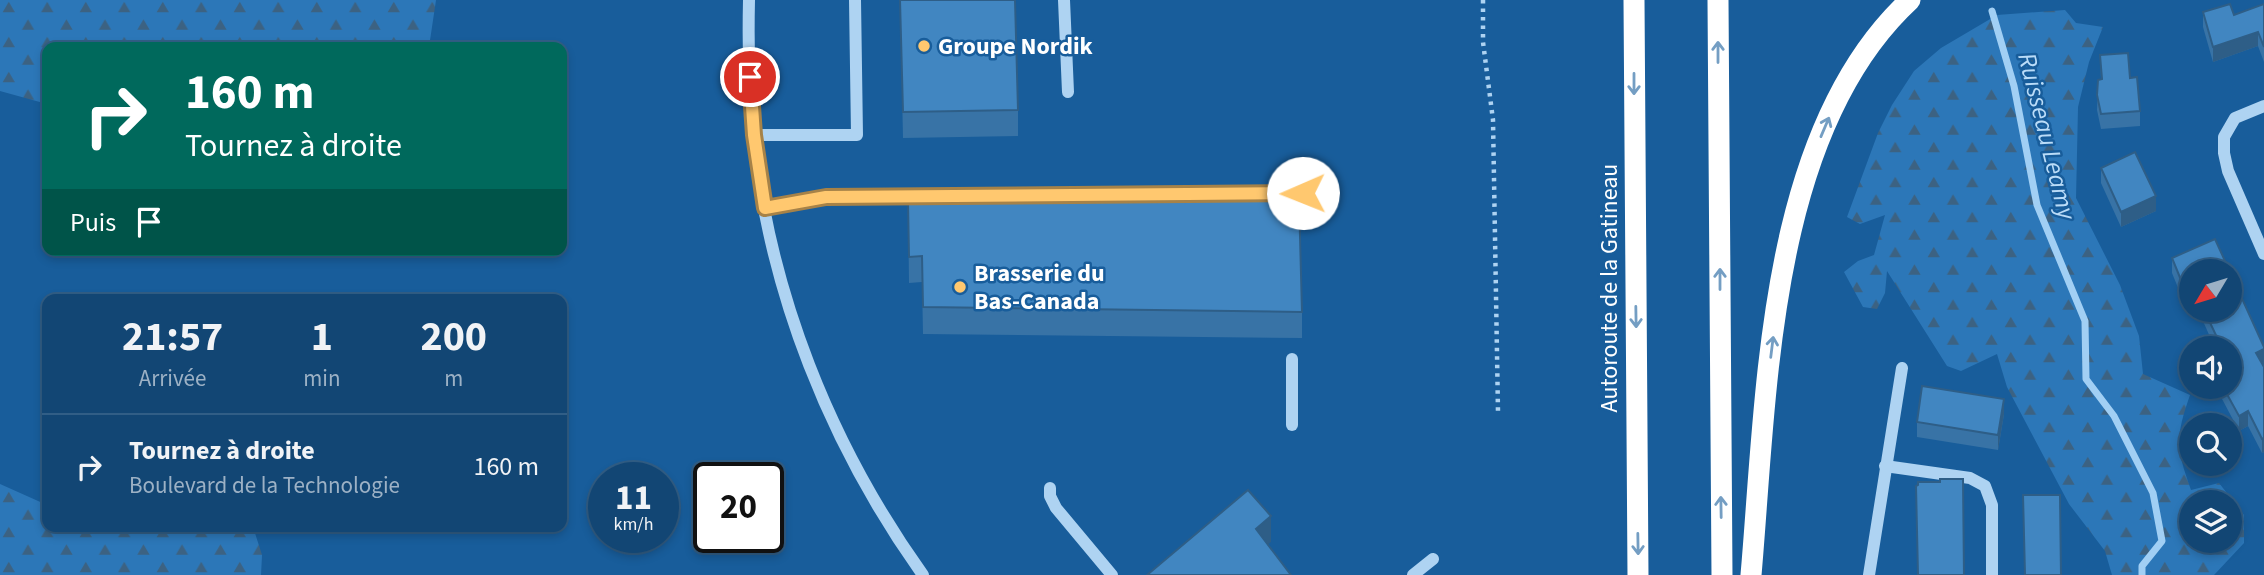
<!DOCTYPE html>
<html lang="fr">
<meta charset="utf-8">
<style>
:root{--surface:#124674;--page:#1f507c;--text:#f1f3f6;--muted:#9cb1c5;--line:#315e86}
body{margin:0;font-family:"Source Sans 3",sans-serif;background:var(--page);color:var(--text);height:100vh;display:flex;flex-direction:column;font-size:26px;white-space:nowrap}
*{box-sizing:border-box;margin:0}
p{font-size:23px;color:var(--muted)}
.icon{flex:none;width:38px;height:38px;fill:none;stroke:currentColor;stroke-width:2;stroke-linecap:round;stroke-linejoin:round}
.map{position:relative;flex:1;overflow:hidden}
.panel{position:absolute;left:42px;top:294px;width:525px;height:238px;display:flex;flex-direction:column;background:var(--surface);border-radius:14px;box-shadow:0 4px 10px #0003,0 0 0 2px var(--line)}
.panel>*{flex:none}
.hud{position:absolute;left:42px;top:42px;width:525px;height:214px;border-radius:14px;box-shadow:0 4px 10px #0003,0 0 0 2px var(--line);background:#00695c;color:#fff;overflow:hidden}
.needle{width:46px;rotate:232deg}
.controls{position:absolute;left:2179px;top:259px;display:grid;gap:14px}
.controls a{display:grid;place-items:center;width:63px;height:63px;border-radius:50%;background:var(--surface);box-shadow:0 4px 10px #0003,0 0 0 2px var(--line);font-size:35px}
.speed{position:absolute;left:588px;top:462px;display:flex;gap:14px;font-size:35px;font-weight:700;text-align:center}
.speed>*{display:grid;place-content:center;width:91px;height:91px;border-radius:50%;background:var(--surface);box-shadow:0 4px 10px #0003,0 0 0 2px var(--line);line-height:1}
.speed small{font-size:18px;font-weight:400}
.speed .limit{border:4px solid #111;border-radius:10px;background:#fff;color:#111}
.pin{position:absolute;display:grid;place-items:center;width:60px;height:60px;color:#fff;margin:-30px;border:4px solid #fff;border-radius:50%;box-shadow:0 2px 7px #0007}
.me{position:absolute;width:77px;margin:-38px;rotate:269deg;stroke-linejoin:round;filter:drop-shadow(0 0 5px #0008)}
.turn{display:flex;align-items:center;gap:24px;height:147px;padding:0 28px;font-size:32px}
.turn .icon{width:91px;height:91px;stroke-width:2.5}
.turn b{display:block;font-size:49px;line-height:60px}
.then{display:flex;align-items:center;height:66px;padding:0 28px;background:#0003;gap:14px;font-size:26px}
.eta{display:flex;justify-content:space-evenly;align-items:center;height:119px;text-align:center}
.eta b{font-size:42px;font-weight:700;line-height:49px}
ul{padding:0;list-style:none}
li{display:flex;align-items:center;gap:21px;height:105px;padding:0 28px;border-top:2px solid var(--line)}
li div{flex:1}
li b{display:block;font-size:26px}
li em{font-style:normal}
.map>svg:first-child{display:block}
</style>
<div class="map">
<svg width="2264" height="575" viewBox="0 0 2264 575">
<defs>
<pattern id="forest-firs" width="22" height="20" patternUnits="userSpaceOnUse" patternTransform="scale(1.75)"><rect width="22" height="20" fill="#2c77b8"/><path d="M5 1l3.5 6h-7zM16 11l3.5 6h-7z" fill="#3c6282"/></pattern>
</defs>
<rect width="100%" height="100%" fill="#185d9b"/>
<g fill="url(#forest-firs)" fill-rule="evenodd">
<path d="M 0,0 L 436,0 L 429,47 L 47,47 L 47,104 L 0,91 Z"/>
<path d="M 2065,10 L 2076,23 L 2103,27 L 2089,62 L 2078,107 L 2076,198 L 2120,285 L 2139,336 L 2143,374 L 2190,395 C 2175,438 2176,448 2191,490 L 2219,483 L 2244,515 L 2244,543 L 2214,575 L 2112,575 L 2105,551 L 2069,504 L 2007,387 L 1997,354 L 1961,371 L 1947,366 L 1887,271 L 1885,293 L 1877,309 L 1863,307 L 1844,272 L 1858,261 L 1874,255 L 1885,215 L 1860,224 L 1847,217 L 1878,133 L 1892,105 L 1914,71 L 1941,48 L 1997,15 ZM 2191,502 L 2230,502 L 2230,541 L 2191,541 Z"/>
<path d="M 0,484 L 47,505 L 47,527 L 253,527 L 262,555 L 261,575 L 0,575 Z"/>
</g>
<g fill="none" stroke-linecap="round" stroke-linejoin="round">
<path stroke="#a1cff4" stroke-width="7" d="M 1992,11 L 2014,86 L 2037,205 L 2085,321 L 2086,379 L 2114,416 L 2153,493 L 2162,541 L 2142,566 L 2142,575"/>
<path stroke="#aed3f2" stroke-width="4.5" stroke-dasharray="3.5 5" stroke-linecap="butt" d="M 1483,0 L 1483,42 L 1493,120 L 1498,412"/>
<g stroke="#aed3f2" stroke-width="12">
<path d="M 749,0 C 748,44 749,89 753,133 C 769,292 830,445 923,575"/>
<path d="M 1064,0 L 1068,92"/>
<path d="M 2264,106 L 2235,118 L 2224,137 L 2224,153 L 2228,171 L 2264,254"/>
<path d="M 754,135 L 857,135 L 855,0"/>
<path d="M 765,208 L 826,197 L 1303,193"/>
<path d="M 1292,359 L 1292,425"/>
<path d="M 1885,466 L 1970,478 L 1985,486 L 1992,505 L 1992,575"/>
<path d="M 1050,488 L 1050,496 L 1056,508 L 1112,575"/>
<path d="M 1413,575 L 1433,559"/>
<path d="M 1869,575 L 1902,368"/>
</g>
<g stroke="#fff" stroke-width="21">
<path d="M 1634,0 L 1638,575"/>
<path d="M 1718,0 L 1722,575"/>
<path d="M 1751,575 C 1767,394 1767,132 1910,0"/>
</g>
</g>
<g fill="#3873a6">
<path d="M 900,0 L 1018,110 L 1018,136 L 903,138 Z"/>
<path d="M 2264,4 L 2264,62 L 2258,46 L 2213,62 L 2203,27 L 2203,12 L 2234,15 Z"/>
<path d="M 2100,55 L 2130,78 L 2140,111 L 2140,126 L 2101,129 L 2097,110 L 2098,80 L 2101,79 Z"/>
<path d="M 2101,168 L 2156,211 L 2121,227 L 2101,183 Z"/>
<path d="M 908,202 L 1302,312 L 1302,338 L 923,334 L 922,282 L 909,283 Z"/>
<path d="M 2215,239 L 2264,347 L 2264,364 L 2263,364 L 2264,367 L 2264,452 L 2262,453 L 2248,426 L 2239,431 L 2221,397 L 2221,387 L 2230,387 L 2230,348 L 2215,348 L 2198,310 L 2230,310 L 2230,271 L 2191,271 L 2191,295 L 2189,291 L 2181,295 L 2172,273 L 2172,258 Z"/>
<path d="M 2004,414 L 1998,450 L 1917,437 L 1917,422 Z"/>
</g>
<g fill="#2e5e87">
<path d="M 2258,32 L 2258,46 L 2213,62 L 2213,47 Z"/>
<path d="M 2156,196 L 2156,211 L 2121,227 L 2121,212 Z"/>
<path d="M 2189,276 L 2189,291 L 2181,295 L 2181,280 Z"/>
<path d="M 2264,349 L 2264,364 L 2256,367 L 2256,353 Z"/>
<path d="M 2004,399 L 2004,414 L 1998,450 L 1998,435 Z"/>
<path d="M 2248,411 L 2248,426 L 2239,431 L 2239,416 Z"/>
<path d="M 2264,438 L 2264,452 L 2262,453 L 2262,439 Z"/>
<path d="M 1271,516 L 1271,542 L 1256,555 L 1256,529 Z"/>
</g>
<g fill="#4186c1" stroke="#2e5e87" stroke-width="2">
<path d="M 900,0 L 1015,0 L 1018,110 L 903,112 Z"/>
<path d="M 2230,4 L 2234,15 L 2264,4 L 2264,47 L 2258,32 L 2213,47 L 2203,12 Z"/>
<path d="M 2128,53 L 2130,78 L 2137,77 L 2140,111 L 2101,114 L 2097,95 L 2098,80 L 2102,79 L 2100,55 Z"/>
<path d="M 2135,152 L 2156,196 L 2121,212 L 2101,168 Z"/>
<path d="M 1299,198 L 1302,312 L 923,307 L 922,256 L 909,257 L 908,202 Z"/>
<path d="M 2215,239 L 2264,347 L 2264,349 L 2256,353 L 2264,367 L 2264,438 L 2262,439 L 2248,411 L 2239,416 L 2223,387 L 2230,387 L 2230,378 L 2234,376 L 2230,365 L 2230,348 L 2222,348 L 2204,310 L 2230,310 L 2230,271 L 2191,271 L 2191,280 L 2189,276 L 2181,280 L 2172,258 Z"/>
<path d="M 1922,386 L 2004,399 L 1998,435 L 1917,422 Z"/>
<path d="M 1940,479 L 1963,479 L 1964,575 L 1918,575 L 1916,486 L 1918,485 L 1918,482 L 1940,482 Z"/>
<path d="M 1248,490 L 1271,516 L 1256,529 L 1291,575 L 1147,575 Z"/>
<path d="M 2023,495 L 2060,495 L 2061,575 L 2025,575 Z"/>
</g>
<defs><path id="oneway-shaft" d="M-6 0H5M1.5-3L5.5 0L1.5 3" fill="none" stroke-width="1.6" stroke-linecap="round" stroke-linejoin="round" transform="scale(1.75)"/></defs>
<g stroke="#749ec3">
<use href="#oneway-shaft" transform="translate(1718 52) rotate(-90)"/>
<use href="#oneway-shaft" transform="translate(1634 84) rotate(90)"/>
<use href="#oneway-shaft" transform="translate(1825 127) rotate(-67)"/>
<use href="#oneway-shaft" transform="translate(1720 279) rotate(-90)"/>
<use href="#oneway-shaft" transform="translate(1636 317) rotate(89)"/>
<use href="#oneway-shaft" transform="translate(1772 347) rotate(-83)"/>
<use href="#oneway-shaft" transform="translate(1721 507) rotate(-91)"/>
<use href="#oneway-shaft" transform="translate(1638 544) rotate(89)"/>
</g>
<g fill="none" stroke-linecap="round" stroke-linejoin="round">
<defs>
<path id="route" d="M 750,77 L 754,135 L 765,208 L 826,197 L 1303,193"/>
</defs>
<use href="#route" stroke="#a68248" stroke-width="18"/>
<use href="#route" stroke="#ffc86f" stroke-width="12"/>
</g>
<g fill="#ffc86f" stroke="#185d9b" stroke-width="2.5">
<circle cx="924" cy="46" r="7"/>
<circle cx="960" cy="287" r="7"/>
</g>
<g text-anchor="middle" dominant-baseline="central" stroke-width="5" stroke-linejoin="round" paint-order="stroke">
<g font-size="24" font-weight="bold" fill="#fff" stroke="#185d9b" text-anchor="start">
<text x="938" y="46">Groupe Nordik</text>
<text x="974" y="273">Brasserie du<tspan x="974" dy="28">Bas-Canada</tspan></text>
</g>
<g font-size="24" fill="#fff" stroke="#185d9b">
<text transform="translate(1609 288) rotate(-90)">Autoroute de la Gatineau</text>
</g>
<g font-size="26" font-style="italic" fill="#badcf8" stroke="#185d9b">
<text transform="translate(2047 136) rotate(76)">Ruisseau Leamy</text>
</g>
</g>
</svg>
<div class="controls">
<a><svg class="needle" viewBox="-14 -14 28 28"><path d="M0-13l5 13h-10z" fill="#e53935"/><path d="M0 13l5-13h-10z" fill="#9cb1c5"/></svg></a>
<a><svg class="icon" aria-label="sound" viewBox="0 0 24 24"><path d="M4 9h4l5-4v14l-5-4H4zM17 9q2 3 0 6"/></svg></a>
<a><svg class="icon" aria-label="search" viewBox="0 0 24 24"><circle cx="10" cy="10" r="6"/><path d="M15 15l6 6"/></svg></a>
<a><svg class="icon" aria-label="layers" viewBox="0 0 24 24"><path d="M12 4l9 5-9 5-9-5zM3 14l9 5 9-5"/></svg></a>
</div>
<div class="speed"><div>11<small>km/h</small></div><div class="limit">20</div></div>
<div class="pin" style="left:750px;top:77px;background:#d93025"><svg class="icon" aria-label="arrive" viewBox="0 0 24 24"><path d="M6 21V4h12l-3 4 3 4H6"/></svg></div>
<svg class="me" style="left:1303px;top:193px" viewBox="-20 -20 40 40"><circle r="19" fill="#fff"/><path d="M0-13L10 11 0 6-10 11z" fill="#ffc86f"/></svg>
<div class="hud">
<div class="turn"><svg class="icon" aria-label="right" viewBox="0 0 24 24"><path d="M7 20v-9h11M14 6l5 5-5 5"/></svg><div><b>160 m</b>Tournez à droite</div></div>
<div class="then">Puis<svg class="icon" aria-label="arrive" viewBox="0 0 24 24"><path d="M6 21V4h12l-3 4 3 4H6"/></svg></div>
</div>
<section class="panel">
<div class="eta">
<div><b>21:57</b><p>Arrivée</p></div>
<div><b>1</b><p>min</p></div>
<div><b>200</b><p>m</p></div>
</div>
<ul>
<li><svg class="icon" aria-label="right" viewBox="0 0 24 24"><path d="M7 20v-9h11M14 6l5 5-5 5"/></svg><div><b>Tournez à droite</b><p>Boulevard de la Technologie</p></div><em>160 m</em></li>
</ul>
</section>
</div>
